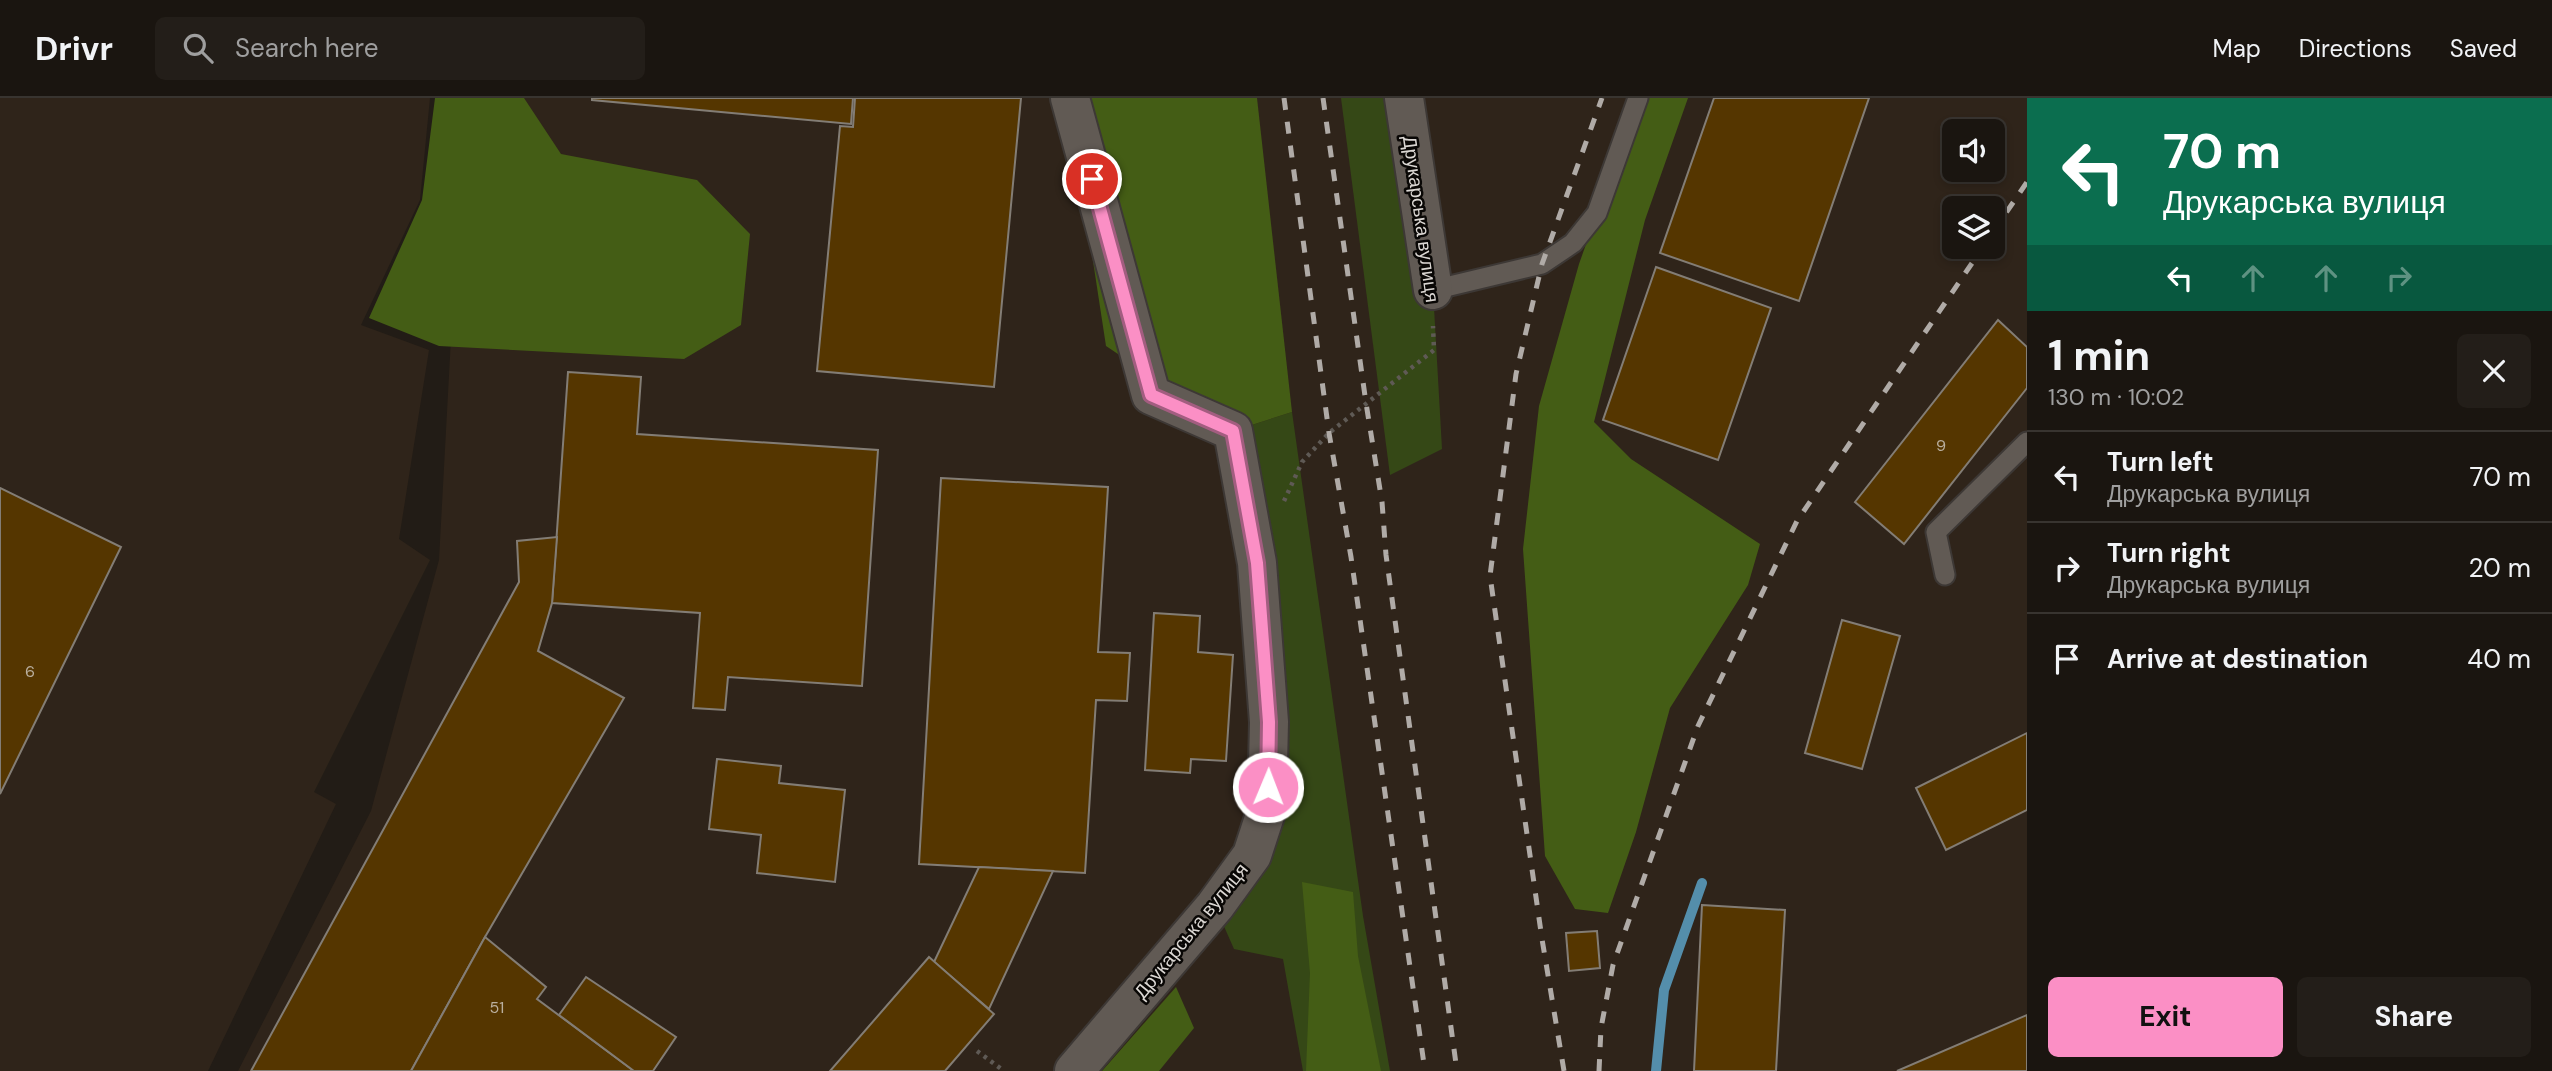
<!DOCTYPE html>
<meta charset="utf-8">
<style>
:root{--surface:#1a1510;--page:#231e19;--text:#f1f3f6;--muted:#9f9f9f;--line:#383430;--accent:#fb8fc5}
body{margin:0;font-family:"DM Sans",sans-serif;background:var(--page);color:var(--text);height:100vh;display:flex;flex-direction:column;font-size:26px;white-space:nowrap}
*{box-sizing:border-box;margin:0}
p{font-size:23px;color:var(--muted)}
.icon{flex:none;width:38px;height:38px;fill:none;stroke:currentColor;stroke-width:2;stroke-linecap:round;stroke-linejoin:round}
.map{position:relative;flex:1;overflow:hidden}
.details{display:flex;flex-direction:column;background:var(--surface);width:525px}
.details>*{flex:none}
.hud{background:#0b6e4f;color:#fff;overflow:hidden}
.buttons{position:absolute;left:1942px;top:21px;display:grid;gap:14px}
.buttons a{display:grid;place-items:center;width:63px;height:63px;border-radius:10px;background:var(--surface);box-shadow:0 4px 10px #0003,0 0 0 2px var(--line);font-size:35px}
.pin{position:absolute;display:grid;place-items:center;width:60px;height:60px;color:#fff;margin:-30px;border:4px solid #fff;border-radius:50%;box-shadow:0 2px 7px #0007}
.me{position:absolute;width:77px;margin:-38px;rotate:1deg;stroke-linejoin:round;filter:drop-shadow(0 0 5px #0008)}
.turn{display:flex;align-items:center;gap:24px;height:147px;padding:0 21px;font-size:32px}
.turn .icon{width:91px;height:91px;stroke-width:2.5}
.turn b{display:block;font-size:49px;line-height:60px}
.lanes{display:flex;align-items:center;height:66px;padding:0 21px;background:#0003;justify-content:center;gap:35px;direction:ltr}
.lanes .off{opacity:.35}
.round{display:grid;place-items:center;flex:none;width:74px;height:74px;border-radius:10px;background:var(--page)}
.headline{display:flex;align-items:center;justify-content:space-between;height:119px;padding:0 21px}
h1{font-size:42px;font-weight:700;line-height:52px}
.action{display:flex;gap:14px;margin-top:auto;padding:14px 21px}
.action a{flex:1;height:80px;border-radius:10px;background:var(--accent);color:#111;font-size:28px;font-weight:700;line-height:80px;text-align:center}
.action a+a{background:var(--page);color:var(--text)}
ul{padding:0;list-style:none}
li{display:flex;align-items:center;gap:21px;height:91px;padding:0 21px;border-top:2px solid var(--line)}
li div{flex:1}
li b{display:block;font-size:26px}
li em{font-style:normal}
header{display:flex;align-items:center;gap:42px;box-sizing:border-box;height:98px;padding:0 35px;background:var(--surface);border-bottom:2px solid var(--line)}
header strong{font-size:33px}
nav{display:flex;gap:38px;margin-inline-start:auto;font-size:24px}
.search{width:490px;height:63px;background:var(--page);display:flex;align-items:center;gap:18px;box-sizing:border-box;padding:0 24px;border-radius:10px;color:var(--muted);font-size:26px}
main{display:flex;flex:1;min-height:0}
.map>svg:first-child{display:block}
</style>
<header>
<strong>Drivr</strong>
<div class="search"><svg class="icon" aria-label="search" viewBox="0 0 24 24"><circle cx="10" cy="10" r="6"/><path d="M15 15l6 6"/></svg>Search here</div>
<nav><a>Map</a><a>Directions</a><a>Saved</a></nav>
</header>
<main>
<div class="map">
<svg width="2027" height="973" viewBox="0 0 2027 973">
<rect width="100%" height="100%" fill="#221c16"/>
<g fill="#2f241a" fill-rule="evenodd">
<path d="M 0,0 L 430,0 L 420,102 L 361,227 L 429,252 L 399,441 L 430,462 L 314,694 L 336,706 L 208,973 L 0,973 Z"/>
<path d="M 464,0 L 2027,0 L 2027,973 L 238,973 L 371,713 L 439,462 ZM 1955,33 L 1993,33 L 1993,72 L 1955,72 ZM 1955,110 L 1993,110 L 1993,149 L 1955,149 Z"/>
</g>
<g fill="#354816">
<path d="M 1341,0 L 1405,0 L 1433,192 L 1442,351 L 1390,377 Z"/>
<path d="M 1292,314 L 1363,818 L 1390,973 L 1303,973 L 1283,861 L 1234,851 L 1215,808 L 1267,711 L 1233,333 Z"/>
</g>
<g fill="#445d15">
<path d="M 435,0 L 524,0 L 561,56 L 697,82 L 750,136 L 741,227 L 684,261 L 439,248 L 369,220 L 422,102 Z"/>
<path d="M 1068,0 L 1257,0 L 1292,314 L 1233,333 L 1106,248 Z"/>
<path d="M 1638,0 L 1688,0 L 1645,122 L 1594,324 L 1631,361 L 1760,446 L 1748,487 L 1670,610 L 1636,734 L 1608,815 L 1575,811 L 1545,758 L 1523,451 L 1539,308 L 1579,166 Z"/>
<path d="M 1302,784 L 1353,794 L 1358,858 L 1381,973 L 1306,973 L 1310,875 Z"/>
<path d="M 1176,889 L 1194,930 L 1159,973 L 1102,973 Z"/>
</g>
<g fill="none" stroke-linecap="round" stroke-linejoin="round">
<path stroke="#548eab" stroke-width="10" d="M 1656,973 L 1664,892 L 1702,785"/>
</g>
<g fill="#553600" stroke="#837d75" stroke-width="2">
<path d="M 592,0 L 853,0 L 851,26 L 592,2 Z"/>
<path d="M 855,0 L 1021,0 L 994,289 L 817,273 L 840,28 L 853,29 Z"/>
<path d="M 1714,0 L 1869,0 L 1799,203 L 1660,155 Z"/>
<path d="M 1656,169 L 1771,210 L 1718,362 L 1603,322 Z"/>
<path d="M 1998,222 L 2027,249 L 2027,290 L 1904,446 L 1855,404 Z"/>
<path d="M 568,274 L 641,279 L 637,336 L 878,352 L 862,588 L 728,579 L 725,612 L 693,610 L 700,515 L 552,505 Z"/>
<path d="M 941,380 L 1108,389 L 1098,554 L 1130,555 L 1127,603 L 1096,602 L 1085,775 L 919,766 Z"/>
<path d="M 0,390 L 121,449 L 0,696 Z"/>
<path d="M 557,439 L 552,505 L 538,553 L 624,600 L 485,839 L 411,973 L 251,973 L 519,484 L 517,443 Z"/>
<path d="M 1154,515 L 1200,518 L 1198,554 L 1233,557 L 1226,663 L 1191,661 L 1190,675 L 1145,672 Z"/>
<path d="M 1842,522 L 1900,538 L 1862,671 L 1805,655 Z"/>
<path d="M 2027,635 L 2027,712 L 1946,752 L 1916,690 Z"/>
<path d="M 717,661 L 781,668 L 779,685 L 845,692 L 835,784 L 757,775 L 761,737 L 709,731 Z"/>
<path d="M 979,769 L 1053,773 L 989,911 L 934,864 Z"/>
<path d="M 1702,807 L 1785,812 L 1776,973 L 1694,973 Z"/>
<path d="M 1597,833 L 1600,870 L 1569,873 L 1566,835 Z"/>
<path d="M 485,839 L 546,889 L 537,901 L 634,973 L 411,973 Z"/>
<path d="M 929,859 L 994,916 L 945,973 L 830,973 Z"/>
<path d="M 586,879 L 676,939 L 653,973 L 634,973 L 559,917 Z"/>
<path d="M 2027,917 L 2027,973 L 1897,973 Z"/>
</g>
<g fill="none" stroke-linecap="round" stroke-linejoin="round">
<defs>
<g id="service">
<path d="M 1433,192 L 1542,166 L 1573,145 L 1597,115 L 1638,0"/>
<path d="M 1945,477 L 1936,434 L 2027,344"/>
</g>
<g id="minor">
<path d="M 1070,0 L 1151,297 L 1233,333 L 1257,465 L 1269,624 L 1267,711 L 1252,757 L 1215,808 L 1074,973"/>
<path d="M 1404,0 L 1433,192"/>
</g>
</defs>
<use href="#service" stroke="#3d3835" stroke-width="23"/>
<use href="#minor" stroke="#3d3835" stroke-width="42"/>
<g stroke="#5f5a55" stroke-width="4.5" stroke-dasharray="3.5 5" stroke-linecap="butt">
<path d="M 1284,403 L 1302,364 L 1329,335 L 1434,252 L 1433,228"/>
<path d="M 977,953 L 1004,973"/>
</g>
<use href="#service" stroke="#615a54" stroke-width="19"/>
<use href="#minor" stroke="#615a54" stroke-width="38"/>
<g stroke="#b0aba7" stroke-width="5" stroke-dasharray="12 12" stroke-linecap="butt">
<path d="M 1284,0 L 1329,335 L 1351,459 L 1425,973"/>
<path d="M 1323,0 L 1366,305 L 1382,404 L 1386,457 L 1457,973"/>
<path d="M 1993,134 L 2027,84"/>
<path d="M 1564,973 L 1542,841 L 1490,478 L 1516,276 L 1542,166 L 1602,0"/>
<path d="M 1599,973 L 1601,930 L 1613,867 L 1698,628 L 1797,423 L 1983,149"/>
</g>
</g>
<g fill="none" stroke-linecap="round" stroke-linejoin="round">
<defs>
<path id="route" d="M 1092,81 L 1151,297 L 1233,333 L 1257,465 L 1269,624 L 1268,689"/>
</defs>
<use href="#route" stroke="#a35d80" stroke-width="18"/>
<use href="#route" stroke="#fb8fc5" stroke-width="12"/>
</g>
<g text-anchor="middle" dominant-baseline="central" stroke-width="5" stroke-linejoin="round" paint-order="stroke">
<g font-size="16" fill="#baaf9e">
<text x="1941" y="347">9</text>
<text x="30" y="573">6</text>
<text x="497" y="909">51</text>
</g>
<g font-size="19" fill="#dbd7d3" stroke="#090705">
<text transform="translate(1421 121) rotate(82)">Друкарська вулиця</text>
<text transform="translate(1191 833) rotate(-51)">Друкарська вулиця</text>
</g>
</g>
</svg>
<div class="buttons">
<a><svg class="icon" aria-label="sound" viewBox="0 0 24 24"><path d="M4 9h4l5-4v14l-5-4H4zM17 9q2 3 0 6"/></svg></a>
<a><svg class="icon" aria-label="layers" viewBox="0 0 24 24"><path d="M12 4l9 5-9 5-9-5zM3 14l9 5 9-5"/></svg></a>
</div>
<div class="pin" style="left:1092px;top:81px;background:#d93025"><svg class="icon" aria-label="arrive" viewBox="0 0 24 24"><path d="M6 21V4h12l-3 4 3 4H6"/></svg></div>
<svg class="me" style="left:1268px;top:689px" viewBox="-20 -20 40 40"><circle r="17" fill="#fb8fc5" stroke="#fff" stroke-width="3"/><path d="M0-11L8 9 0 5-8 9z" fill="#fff"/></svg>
</div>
<section class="details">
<div class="hud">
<div class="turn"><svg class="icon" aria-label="left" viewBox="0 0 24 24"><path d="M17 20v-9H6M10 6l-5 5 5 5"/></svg><div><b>70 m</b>Друкарська вулиця</div></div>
<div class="lanes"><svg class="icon" aria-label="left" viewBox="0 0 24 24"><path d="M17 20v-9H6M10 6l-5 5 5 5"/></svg><svg class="icon off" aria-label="ahead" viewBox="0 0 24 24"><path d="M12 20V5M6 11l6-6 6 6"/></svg><svg class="icon off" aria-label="ahead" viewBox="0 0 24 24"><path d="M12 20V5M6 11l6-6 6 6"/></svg><svg class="icon off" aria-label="right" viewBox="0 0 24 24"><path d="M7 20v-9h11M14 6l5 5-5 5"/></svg></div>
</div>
<div class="headline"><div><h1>1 min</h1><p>130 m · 10:02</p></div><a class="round"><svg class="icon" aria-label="close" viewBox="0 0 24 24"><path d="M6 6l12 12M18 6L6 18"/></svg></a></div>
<ul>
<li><svg class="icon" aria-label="left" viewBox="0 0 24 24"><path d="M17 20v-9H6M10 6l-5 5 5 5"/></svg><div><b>Turn left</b><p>Друкарська вулиця</p></div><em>70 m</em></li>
<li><svg class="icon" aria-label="right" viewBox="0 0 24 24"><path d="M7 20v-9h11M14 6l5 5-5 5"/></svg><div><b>Turn right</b><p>Друкарська вулиця</p></div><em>20 m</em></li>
<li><svg class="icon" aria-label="arrive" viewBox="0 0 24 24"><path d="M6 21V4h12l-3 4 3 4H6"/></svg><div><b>Arrive at destination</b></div><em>40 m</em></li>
</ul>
<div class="action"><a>Exit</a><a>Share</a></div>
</section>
</main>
